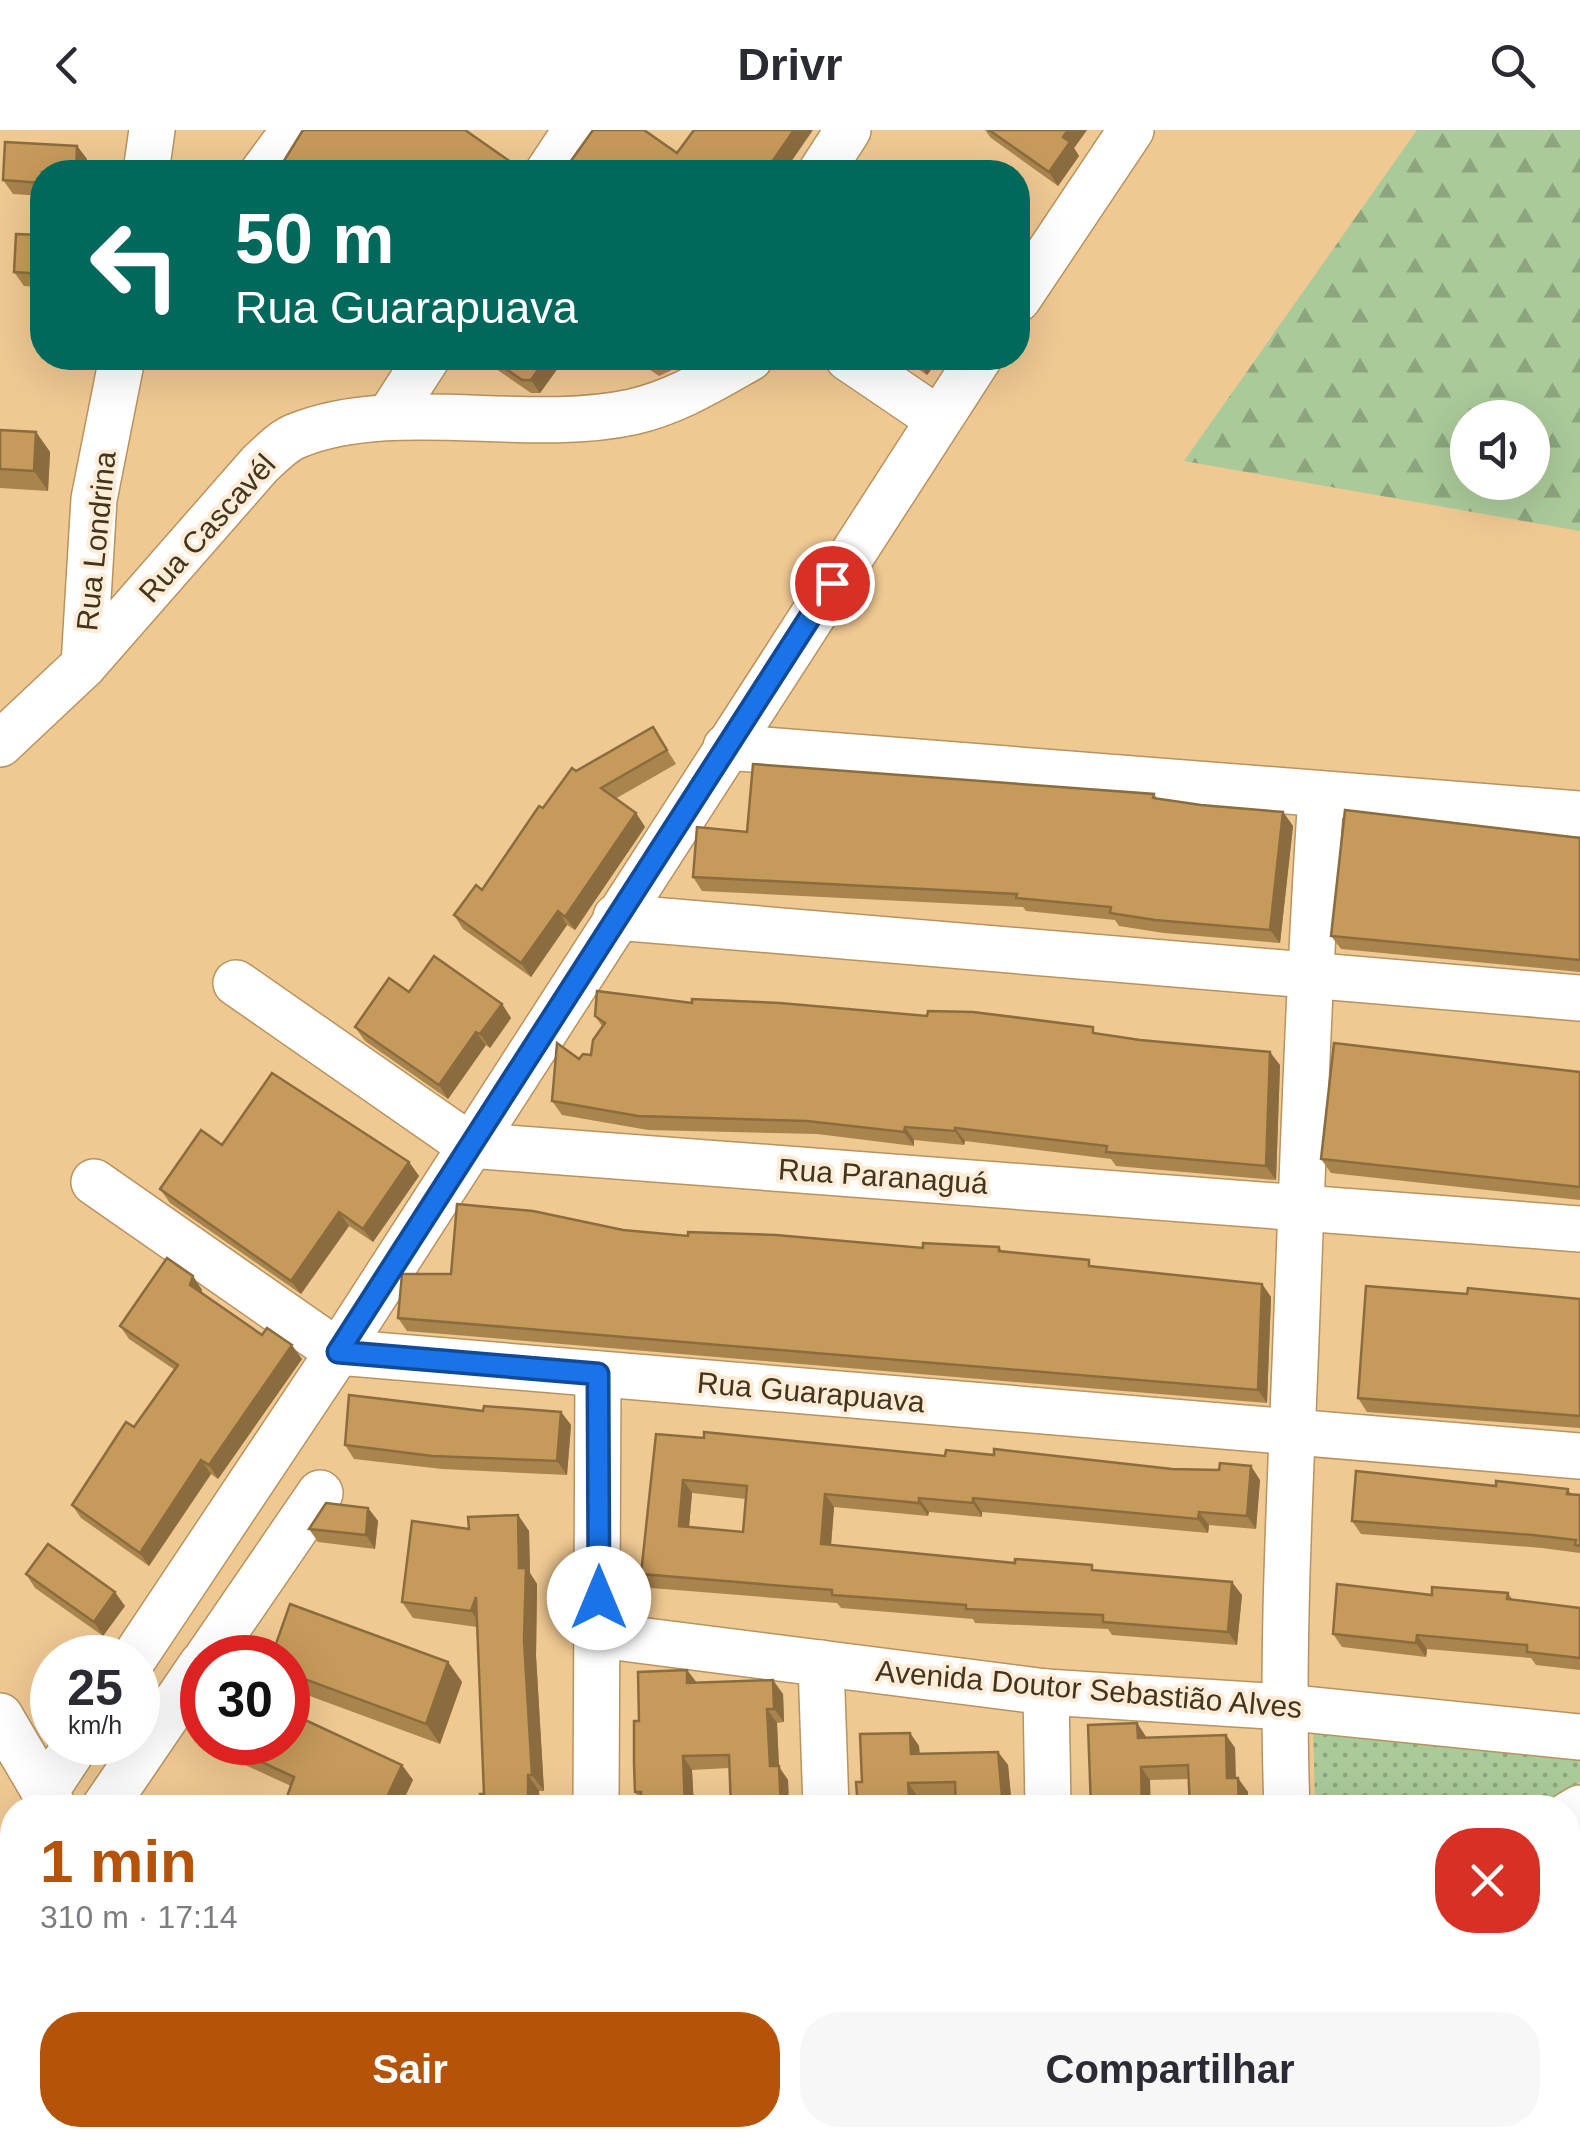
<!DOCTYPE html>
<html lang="pt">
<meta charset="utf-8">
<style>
:root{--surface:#fff;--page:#f7f7f7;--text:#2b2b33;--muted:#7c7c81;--accent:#b45309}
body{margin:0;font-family:Helvetica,sans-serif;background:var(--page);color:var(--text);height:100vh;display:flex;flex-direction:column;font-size:38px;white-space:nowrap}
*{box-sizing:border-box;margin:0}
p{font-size:32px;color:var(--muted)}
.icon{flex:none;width:55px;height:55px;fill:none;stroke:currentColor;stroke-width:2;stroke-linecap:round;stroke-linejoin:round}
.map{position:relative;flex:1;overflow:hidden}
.details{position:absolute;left:0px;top:1665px;width:1580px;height:352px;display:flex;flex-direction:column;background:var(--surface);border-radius:40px 40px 0 0;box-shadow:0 10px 40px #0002}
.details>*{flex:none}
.guide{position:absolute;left:30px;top:30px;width:1000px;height:210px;border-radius:40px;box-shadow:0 10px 40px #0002;background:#00695c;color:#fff;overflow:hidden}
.fabs{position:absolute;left:1450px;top:270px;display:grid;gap:20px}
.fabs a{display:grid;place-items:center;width:100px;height:100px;border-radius:50%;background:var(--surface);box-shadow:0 10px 40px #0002;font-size:50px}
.speed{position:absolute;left:30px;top:1505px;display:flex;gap:20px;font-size:50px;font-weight:700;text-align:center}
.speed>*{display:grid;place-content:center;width:130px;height:130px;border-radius:50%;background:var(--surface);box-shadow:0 10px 40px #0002;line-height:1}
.speed small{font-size:25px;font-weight:400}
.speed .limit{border:15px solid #d22;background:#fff;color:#111}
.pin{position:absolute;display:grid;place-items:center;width:85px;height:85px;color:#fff;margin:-42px;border:5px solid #fff;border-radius:50%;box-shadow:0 2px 10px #0007}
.me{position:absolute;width:110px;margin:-55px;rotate:0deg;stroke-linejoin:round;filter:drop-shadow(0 0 8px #0008)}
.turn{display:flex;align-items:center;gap:35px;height:210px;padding:0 40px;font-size:45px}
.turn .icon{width:130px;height:130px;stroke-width:2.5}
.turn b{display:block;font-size:70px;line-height:85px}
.round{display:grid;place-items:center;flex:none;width:105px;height:105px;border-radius:40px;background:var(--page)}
.headline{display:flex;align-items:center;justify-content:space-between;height:170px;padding:0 40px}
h1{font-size:60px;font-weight:700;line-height:75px;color:var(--accent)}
.button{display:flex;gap:20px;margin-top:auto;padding:20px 40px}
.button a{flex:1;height:115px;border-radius:40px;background:var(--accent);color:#fff;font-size:40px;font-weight:700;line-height:115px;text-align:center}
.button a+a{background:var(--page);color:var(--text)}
header{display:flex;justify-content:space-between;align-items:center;height:130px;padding:0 40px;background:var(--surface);font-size:45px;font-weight:700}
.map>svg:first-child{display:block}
</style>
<header><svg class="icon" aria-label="back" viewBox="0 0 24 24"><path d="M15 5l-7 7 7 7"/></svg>Drivr<svg class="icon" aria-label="search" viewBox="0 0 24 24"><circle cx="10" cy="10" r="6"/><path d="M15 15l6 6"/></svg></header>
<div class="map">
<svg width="1580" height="2017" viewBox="0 0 1580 2017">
<defs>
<pattern id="forest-firs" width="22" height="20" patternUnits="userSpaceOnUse" patternTransform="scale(2.5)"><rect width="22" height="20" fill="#aaca9a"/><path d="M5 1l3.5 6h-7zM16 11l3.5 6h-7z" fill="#8ca57d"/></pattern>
<pattern id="park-dots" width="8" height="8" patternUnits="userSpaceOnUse" patternTransform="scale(2.5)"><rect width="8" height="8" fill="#aaca9a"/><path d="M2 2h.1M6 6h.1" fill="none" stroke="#8ca57d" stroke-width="1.8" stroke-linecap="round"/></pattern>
</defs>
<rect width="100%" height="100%" fill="#efc892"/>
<g fill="url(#forest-firs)" fill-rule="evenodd">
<path d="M 1417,0 L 1580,0 L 1580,401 L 1184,331 ZM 1468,288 L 1532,288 L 1532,352 L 1468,352 Z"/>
<path d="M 1580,1798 L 1580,1966 L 1568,1975 L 1568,1805 Z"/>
<path d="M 195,2005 L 588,2005 L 604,2017 L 196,2017 Z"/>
<path d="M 1199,2005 L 1529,2005 L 1514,2017 L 1179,2017 Z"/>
</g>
<path fill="url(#park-dots)" d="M 1313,1594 L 1580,1620 L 1580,1652 L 1533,1677 L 1315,1677 Z"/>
<path fill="#62cbcb" stroke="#599e97" stroke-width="2.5" d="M 229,2005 L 469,2005 L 491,2017 L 234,2017 Z"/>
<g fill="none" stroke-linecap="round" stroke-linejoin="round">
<defs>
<g id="minor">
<path d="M 146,42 L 152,0"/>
<path d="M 263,42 L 294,0"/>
<path d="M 548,42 L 576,0"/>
<path d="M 821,42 L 848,0"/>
<path d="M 1018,169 L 1131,0"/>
<path d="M 848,228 L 938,289"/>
<path d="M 389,287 L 427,228"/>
<path d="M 84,535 L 94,369 L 122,228"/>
<path d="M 0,614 L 84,535 L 260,334 C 271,324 283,311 296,306 C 393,266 526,305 632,282 C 676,272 711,250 750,228"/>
<path d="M 726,617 L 1580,684"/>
<path d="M 616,787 L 1580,868"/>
<path d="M 236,853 L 469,1015 L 1580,1099"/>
<path d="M 94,1052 L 338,1222 L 1580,1326"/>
<path d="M 599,1505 L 1046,1562 L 1283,1577 L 1580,1607"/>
<path d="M 134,1528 L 338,1222 L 979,228"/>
<path d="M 207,1528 L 320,1363"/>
<path d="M 821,1533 L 826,1678"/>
<path d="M 1046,1562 L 1048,1678"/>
<path d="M 0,1586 L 54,1678"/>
<path d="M 45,1662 L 78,1612"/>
<path d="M 104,1678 L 202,1534"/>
<path d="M 596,1678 L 598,1244"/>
<path d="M 1287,1678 C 1281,1521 1290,1365 1296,1209 C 1303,1027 1309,846 1321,665"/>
<path d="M 1568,1685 L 1580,1678"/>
<path d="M 170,2005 L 171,2017"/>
<path d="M 679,2005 L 686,2017"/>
<path d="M 935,2005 L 1022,2013 L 1063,2005"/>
</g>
</defs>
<use href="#minor" stroke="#b8935e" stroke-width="48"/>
<use href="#minor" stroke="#fff" stroke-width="45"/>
</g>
<g fill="#aa844d" fill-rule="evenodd">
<path d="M 985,0 L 1087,0 L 1074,18 L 1079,26 L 1058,56 L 991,8 Z"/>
<path d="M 77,16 L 87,29 L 42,42 L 42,66 L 13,64 L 3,50 Z"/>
<path d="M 42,105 L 42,157 L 24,156 L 14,142 Z"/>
<path d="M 480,228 L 557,228 L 554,231 L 558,238 L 540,263 L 531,263 Z"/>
<path d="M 633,228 L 680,228 L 670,241 L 659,246 Z"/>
<path d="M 902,228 L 940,228 L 927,245 Z"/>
<path d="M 0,300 L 36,302 L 50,322 L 48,361 L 0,358 Z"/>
<path d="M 653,597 L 676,634 L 615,669 L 636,683 L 645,697 L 575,800 L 567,795 L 531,847 L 463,799 L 454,785 L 482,760 L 543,678 L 576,641 Z"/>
<path d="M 1154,664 L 1157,668 L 1201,675 L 1283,682 L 1293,696 L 1280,813 L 1164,803 L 1119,796 L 1115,790 L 1026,781 L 1023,777 L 702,761 L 693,747 L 747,702 Z"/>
<path d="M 1580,708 L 1580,842 L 1341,819 L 1331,806 Z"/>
<path d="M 409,862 L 502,874 L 511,888 L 490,918 L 486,915 L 448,969 L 365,911 L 355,897 Z"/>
<path d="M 692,873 L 1098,903 L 1280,935 L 1276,1050 L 1116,1036 L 1111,1029 L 965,1011 L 964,1015 L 914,1010 L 914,1016 L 817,1004 L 648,1000 L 562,985 L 552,971 L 579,929 L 591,925 L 602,896 L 595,886 Z"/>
<path d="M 1580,942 L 1580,1070 L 1331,1043 L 1321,1029 Z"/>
<path d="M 222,1015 L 409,1032 L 419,1046 L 373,1112 L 349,1096 L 301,1164 L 170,1073 L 160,1059 Z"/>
<path d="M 623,1100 L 688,1106 L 923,1118 L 999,1117 L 1002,1121 L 1094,1136 L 1262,1154 L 1271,1167 L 1267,1273 L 407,1201 L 398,1188 L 451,1144 Z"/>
<path d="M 193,1146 L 202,1160 L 202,1163 L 262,1205 L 302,1229 L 218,1349 L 211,1344 L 149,1436 L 81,1388 L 72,1375 L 134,1297 L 175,1240 L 129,1209 L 120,1196 Z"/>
<path d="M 1467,1164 L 1580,1169 L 1580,1298 L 1367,1282 L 1358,1268 Z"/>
<path d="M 483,1281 L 561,1282 L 571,1295 L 567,1345 L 442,1339 L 354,1329 L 345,1315 Z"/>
<path d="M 656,1304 L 1260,1350 L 1256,1399 L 1209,1395 L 1208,1403 L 982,1382 L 982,1387 L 929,1382 L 928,1386 L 834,1377 L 831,1415 L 1096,1441 L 1242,1465 L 1237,1515 L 1112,1505 L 1108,1499 L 975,1493 L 973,1489 L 841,1478 L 837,1473 L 651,1458 L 641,1444 ZM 692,1363 L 746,1369 L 743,1402 L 689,1397 Z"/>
<path d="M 1496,1356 L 1568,1359 L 1571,1364 L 1580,1365 L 1580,1423 L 1542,1418 L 1361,1404 L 1352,1391 Z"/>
<path d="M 368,1378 L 378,1391 L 375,1419 L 318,1412 L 309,1399 Z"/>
<path d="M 518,1385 L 529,1401 L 530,1443 L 537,1454 L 536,1526 L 544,1661 L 539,1661 L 540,1678 L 480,1678 L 484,1664 L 477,1497 L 413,1488 L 402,1472 L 469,1399 Z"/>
<path d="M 26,1444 L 125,1476 L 103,1506 L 35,1458 Z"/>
<path d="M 1508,1463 L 1513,1470 L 1580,1478 L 1580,1540 L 1536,1535 L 1531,1528 L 1427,1519 L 1426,1527 L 1342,1517 L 1333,1504 Z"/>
<path d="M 288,1528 L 448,1532 L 462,1552 L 440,1614 L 288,1558 Z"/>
<path d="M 687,1540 L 696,1552 L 783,1564 L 784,1592 L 777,1593 L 779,1637 L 788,1650 L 789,1678 L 731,1678 L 729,1638 L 692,1640 L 694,1678 L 641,1678 L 641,1671 L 635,1662 L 639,1591 Z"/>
<path d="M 1137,1593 L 1147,1608 L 1226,1605 L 1235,1618 L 1236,1648 L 1248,1662 L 1248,1678 L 1190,1678 L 1189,1649 L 1150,1650 L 1091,1678 Z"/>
<path d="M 910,1603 L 919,1616 L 920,1624 L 998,1622 L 1008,1635 L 1012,1678 L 956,1678 L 955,1666 L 918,1667 L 862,1652 Z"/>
<path d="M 234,1619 L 402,1635 L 413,1650 L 291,1656 L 245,1635 Z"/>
</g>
<g fill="#8b6c3f">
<path d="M 794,0 L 813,0 L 784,42 L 765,42 Z"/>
<path d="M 1068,0 L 1087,0 L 1074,18 L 1079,26 L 1058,56 L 1049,42 L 1063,7 Z"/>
<path d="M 77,16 L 87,29 L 86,42 L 76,42 Z"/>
<path d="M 508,30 L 516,42 L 499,42 Z"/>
<path d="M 546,228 L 557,228 L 554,231 L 558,238 L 540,263 L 531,250 Z"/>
<path d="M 661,228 L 680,228 L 670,241 Z"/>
<path d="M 921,228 L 940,228 L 927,245 L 918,232 Z"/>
<path d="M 36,302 L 50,322 L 48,361 L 34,341 Z"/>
<path d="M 1283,682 L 1293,696 L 1280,813 L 1270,800 Z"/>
<path d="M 636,683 L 645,697 L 575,800 L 565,787 Z"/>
<path d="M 558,781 L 567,795 L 531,847 L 521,833 Z"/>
<path d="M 502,874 L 511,888 L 490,918 L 480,904 Z"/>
<path d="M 476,902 L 486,915 L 448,969 L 439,955 Z"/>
<path d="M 1270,922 L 1280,935 L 1276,1050 L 1266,1036 Z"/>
<path d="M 905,997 L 914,1010 L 914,1016 L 904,1002 Z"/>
<path d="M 955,998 L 965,1011 L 964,1015 L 955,1001 Z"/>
<path d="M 409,1032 L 419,1046 L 373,1112 L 363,1099 Z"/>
<path d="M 339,1082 L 349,1096 L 301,1164 L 291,1151 Z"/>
<path d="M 193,1146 L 202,1160 L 200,1168 L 190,1155 Z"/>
<path d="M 1262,1154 L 1271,1167 L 1267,1273 L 1258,1260 Z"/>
<path d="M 292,1215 L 302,1229 L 218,1349 L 209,1335 Z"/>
<path d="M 561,1282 L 571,1295 L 567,1345 L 557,1331 Z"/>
<path d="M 201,1330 L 211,1344 L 149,1436 L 140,1423 Z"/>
<path d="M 1251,1336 L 1260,1350 L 1256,1399 L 1247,1386 Z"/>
<path d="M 683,1350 L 692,1363 L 688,1409 L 679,1396 Z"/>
<path d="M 825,1364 L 834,1377 L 830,1427 L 821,1414 Z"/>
<path d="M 919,1368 L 929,1382 L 928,1386 L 919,1373 Z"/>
<path d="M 973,1368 L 982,1382 L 982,1387 L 973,1373 Z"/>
<path d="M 368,1378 L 378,1391 L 375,1419 L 366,1405 Z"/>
<path d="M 1199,1382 L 1209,1395 L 1208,1403 L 1198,1389 Z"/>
<path d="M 518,1385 L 529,1401 L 530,1443 L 537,1454 L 536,1526 L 544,1661 L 532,1645 L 519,1438 Z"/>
<path d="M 1232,1452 L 1242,1465 L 1237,1515 L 1228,1502 Z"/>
<path d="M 115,1462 L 125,1476 L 103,1506 L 94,1492 Z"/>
<path d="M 476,1467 L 482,1497 L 471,1481 Z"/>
<path d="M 1417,1505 L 1427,1519 L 1426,1527 L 1416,1513 Z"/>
<path d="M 448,1532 L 462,1552 L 440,1614 L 426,1594 Z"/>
<path d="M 687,1540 L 697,1553 L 687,1553 Z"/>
<path d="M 773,1550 L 783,1564 L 784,1592 L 774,1579 Z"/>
<path d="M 767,1579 L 777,1593 L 779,1637 L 788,1650 L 789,1678 L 781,1678 L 770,1636 Z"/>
<path d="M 1137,1593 L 1146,1607 L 1147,1622 L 1138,1608 Z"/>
<path d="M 910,1603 L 919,1616 L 920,1638 L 911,1624 Z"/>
<path d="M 1226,1605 L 1235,1618 L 1236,1662 L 1227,1648 Z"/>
<path d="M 998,1622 L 1008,1635 L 1012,1678 L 1003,1678 Z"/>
<path d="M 683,1626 L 692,1640 L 694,1678 L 685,1678 Z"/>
<path d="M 402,1635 L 413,1650 L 400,1678 L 382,1678 Z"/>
<path d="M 1141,1637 L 1150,1650 L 1151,1678 L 1142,1678 Z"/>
<path d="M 528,1645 L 539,1661 L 540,1678 L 528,1678 Z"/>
<path d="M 1238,1648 L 1248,1662 L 1248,1678 L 1240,1678 Z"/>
<path d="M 908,1653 L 918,1667 L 919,1678 L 910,1678 Z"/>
</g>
<g fill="#c69a5a" stroke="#8b6c3f" stroke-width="2.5" fill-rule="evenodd">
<path d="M 303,0 L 465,0 L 508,30 L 499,42 L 277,42 Z"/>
<path d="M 593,0 L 644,0 L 677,23 L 694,0 L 794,0 L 765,42 L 563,42 Z"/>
<path d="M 989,0 L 1068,0 L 1063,7 L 1070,12 L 1049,42 Z"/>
<path d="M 5,12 L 77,16 L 76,42 L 42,42 L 42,53 L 3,50 Z"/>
<path d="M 16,104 L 42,105 L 42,144 L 14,142 Z"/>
<path d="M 490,228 L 546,228 L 531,250 L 522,250 Z"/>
<path d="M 643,228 L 661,228 L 650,232 Z"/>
<path d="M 0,300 L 36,302 L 34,341 L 0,339 Z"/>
<path d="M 653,597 L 667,620 L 601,658 L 636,683 L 565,787 L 558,781 L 521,833 L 454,785 L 476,755 L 482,760 L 539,676 L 543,678 L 572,638 L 576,641 Z"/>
<path d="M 753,634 L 1154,664 L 1153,668 L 1201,675 L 1283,682 L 1270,800 L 1155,790 L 1110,783 L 1111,777 L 1016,768 L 1017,764 L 693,747 L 697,697 L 747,702 Z"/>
<path d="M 1345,680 L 1580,708 L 1580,830 L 1331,806 Z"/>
<path d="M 434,826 L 502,874 L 480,904 L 476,902 L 439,955 L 355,897 L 389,848 L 409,862 Z"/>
<path d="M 597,861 L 692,873 L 692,869 L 780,873 L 927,886 L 928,881 L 973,882 L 1093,897 L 1093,903 L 1140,910 L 1270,922 L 1266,1036 L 1106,1022 L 1107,1016 L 955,998 L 955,1001 L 905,997 L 904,1002 L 807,991 L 638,986 L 552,971 L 557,913 L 579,929 L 583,924 L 591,925 L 593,910 L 605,893 L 595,886 Z"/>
<path d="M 1334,913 L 1580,942 L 1580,1057 L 1321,1029 Z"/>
<path d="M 272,943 L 409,1032 L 363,1099 L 339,1082 L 291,1151 L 160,1059 L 201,1000 L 222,1015 Z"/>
<path d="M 457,1074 L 533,1081 L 623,1100 L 688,1106 L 688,1102 L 776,1105 L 923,1118 L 923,1113 L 999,1117 L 999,1121 L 1089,1130 L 1089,1136 L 1262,1154 L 1258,1260 L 398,1188 L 402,1144 L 451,1144 Z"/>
<path d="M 167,1128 L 193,1146 L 190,1155 L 262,1205 L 267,1198 L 292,1215 L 209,1335 L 201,1330 L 140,1423 L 72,1375 L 126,1292 L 134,1297 L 178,1235 L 120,1196 Z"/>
<path d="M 1366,1156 L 1467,1164 L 1468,1158 L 1580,1169 L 1580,1286 L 1358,1268 Z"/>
<path d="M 349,1265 L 483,1281 L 484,1276 L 561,1282 L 557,1331 L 432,1326 L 345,1315 Z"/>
<path d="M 704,1302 L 945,1326 L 946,1320 L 994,1325 L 994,1319 L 1172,1339 L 1219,1340 L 1220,1333 L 1251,1336 L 1247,1386 L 1199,1382 L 1198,1389 L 973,1368 L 973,1373 L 919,1368 L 919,1373 L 825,1364 L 821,1414 L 1015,1433 L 1015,1429 L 1092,1435 L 1092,1440 L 1232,1452 L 1228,1502 L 1103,1492 L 1103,1485 L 966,1479 L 966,1475 L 832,1465 L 832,1460 L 641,1444 L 656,1304 L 704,1308 ZM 683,1350 L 747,1356 L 743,1402 L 679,1396 Z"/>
<path d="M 1356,1341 L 1496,1356 L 1496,1351 L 1568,1359 L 1567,1364 L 1580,1365 L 1580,1416 L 1575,1415 L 1576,1410 L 1533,1405 L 1352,1391 Z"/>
<path d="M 326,1373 L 368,1378 L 366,1405 L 309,1399 Z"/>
<path d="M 518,1385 L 519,1438 L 526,1438 L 524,1510 L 532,1645 L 528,1645 L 528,1678 L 480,1678 L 480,1664 L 484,1664 L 476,1467 L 471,1481 L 402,1472 L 412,1391 L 469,1399 L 468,1387 Z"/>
<path d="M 48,1414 L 115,1462 L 94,1492 L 26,1444 Z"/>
<path d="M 1337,1454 L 1432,1465 L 1432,1457 L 1508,1463 L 1507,1469 L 1580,1478 L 1580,1528 L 1527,1522 L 1527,1515 L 1417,1505 L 1416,1513 L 1333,1504 Z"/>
<path d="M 290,1474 L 448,1532 L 426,1594 L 288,1543 L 288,1528 L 271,1528 Z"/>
<path d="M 687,1540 L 687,1553 L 773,1550 L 774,1579 L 767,1579 L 770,1636 L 779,1636 L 781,1678 L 731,1678 L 729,1625 L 683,1626 L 685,1678 L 641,1678 L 641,1662 L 635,1662 L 634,1634 L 634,1591 L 639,1591 L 638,1542 Z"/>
<path d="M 288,1582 L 402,1635 L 382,1678 L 283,1678 L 294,1647 L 234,1619 L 237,1612 L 288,1612 Z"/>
<path d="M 1137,1593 L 1138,1608 L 1226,1605 L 1227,1648 L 1238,1648 L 1239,1677 L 1190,1678 L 1188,1635 L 1141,1637 L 1142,1678 L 1091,1678 L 1088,1595 Z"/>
<path d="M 910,1603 L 911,1624 L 998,1622 L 1003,1678 L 956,1678 L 955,1652 L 908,1653 L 910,1678 L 858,1678 L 856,1652 L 862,1652 L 860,1604 Z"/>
</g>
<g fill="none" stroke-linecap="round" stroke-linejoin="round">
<defs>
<path id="route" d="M 599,1468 L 598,1244 L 338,1222 L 832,453"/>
</defs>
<use href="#route" stroke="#114b97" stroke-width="25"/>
<use href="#route" stroke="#1a73e8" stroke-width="18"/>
</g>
<g text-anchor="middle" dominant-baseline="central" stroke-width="8" stroke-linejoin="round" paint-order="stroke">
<g font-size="30" fill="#43341d" stroke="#fdedd8">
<text transform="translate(207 398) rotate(-48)">Rua Cascavél</text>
<text transform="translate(96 411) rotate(-84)">Rua Londrina</text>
<text transform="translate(883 1046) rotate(4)">Rua Paranaguá</text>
<text transform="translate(811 1262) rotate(5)">Rua Guarapuava</text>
<text transform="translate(1089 1559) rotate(5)">Avenida Doutor Sebastião Alves</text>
</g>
</g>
</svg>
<div class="fabs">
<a><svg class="icon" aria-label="sound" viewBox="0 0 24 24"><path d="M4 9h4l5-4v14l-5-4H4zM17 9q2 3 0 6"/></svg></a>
</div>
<div class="speed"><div>25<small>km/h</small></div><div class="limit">30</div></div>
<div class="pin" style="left:832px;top:453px;background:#d93025"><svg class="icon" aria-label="arrive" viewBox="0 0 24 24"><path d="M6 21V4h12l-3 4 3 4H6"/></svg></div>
<svg class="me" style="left:599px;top:1468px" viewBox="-20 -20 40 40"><circle r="19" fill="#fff"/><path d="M0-13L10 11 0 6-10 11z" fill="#1a73e8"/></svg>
<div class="guide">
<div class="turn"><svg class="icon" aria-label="left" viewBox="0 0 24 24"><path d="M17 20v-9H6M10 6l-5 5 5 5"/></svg><div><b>50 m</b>Rua Guarapuava</div></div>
</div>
<section class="details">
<div class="headline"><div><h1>1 min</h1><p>310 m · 17:14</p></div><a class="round" style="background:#d93025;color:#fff"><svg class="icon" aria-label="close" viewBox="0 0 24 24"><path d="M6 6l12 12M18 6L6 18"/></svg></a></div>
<div class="button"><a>Sair</a><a>Compartilhar</a></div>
</section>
</div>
